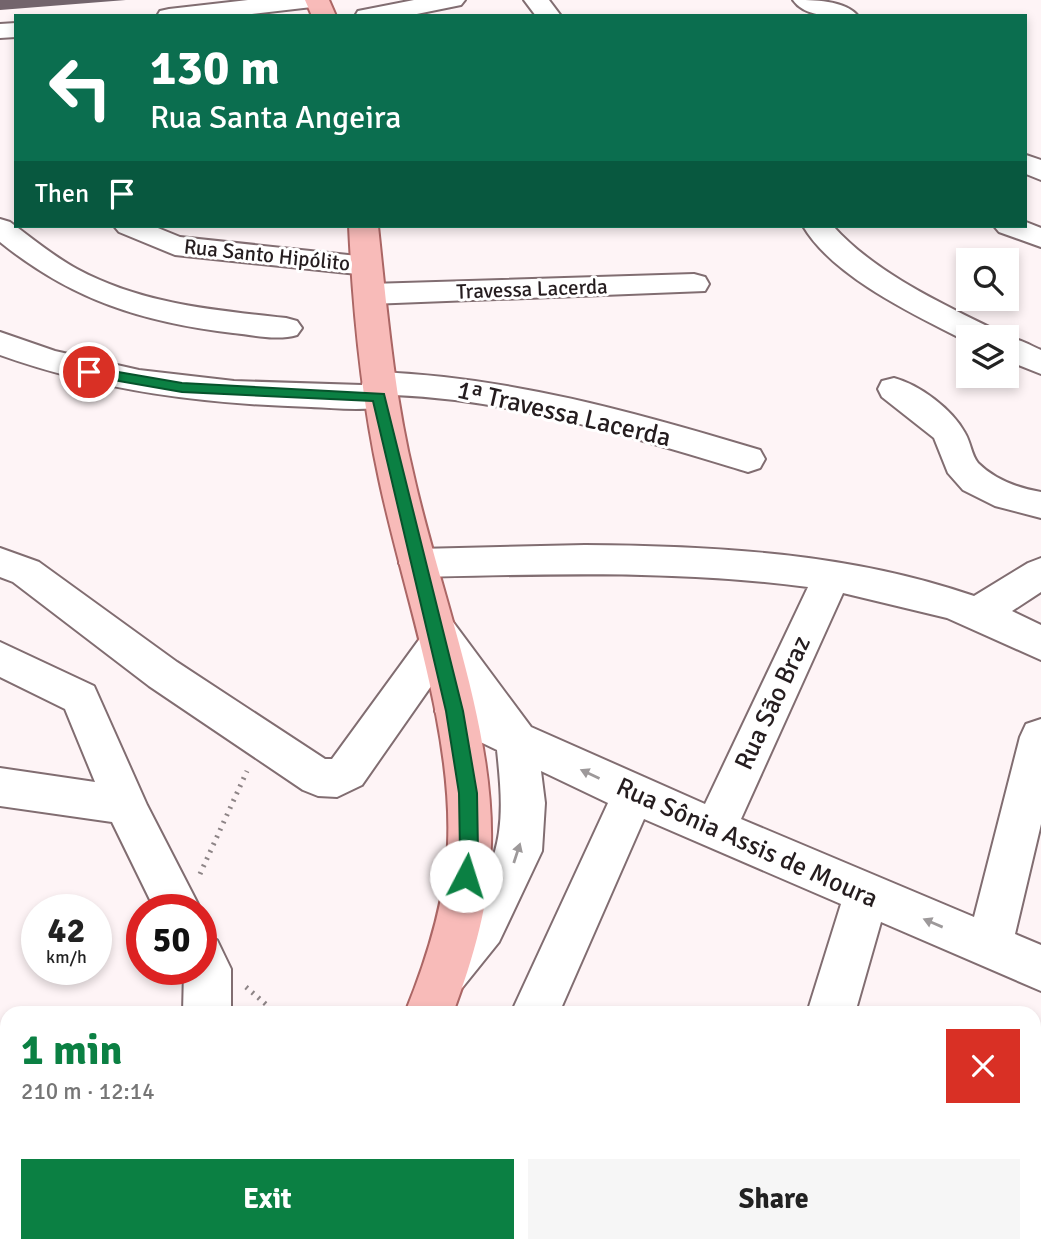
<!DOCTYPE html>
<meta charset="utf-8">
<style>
:root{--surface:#fff;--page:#f6f6f6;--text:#222;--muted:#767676;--accent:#0b8043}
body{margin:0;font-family:Signika,sans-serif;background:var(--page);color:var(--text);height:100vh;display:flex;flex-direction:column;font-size:26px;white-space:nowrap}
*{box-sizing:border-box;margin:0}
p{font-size:23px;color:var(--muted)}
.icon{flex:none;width:38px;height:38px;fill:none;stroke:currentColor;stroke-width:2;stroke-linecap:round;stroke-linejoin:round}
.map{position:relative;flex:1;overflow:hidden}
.sheet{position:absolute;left:0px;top:1006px;width:1041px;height:247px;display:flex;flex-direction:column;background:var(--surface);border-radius:21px 21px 0 0;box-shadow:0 4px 10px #0003}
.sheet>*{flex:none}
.hud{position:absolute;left:14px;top:14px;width:1013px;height:214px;border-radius:0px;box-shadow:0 4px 10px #0003;background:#0b6e4f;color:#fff;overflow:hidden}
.fabs{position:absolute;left:956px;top:248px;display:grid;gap:14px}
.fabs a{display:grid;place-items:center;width:63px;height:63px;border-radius:0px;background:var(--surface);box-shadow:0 4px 10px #0003;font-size:35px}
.speed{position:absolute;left:21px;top:894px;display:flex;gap:14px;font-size:35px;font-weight:700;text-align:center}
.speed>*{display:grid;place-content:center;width:91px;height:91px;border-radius:50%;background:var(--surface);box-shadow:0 4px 10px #0003;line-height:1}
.speed small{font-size:18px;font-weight:400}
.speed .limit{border:10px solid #d22;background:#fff;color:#111}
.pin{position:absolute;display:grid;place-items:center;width:60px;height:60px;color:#fff;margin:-30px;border:4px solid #fff;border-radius:50%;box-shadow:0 2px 7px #0007}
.me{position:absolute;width:77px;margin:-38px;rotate:5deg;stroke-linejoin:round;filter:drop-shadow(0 0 5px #0008)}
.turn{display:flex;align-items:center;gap:24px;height:147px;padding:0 21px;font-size:32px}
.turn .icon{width:91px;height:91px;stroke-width:2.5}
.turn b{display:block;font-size:49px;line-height:60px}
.then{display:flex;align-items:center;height:66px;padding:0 21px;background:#0003;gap:14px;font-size:26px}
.round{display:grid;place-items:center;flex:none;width:74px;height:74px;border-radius:0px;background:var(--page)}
.summary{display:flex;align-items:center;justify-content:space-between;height:119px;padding:0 21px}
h1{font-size:42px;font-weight:800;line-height:52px;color:var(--accent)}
.button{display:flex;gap:14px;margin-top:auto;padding:14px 21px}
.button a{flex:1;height:80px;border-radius:0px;background:var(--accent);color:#fff;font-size:28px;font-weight:800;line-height:80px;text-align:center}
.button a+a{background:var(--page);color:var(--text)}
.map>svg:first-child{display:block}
</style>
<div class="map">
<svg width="1041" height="1252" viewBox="0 0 1041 1252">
<rect width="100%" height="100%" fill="#fef4f6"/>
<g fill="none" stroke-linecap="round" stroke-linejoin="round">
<defs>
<g id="minor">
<path d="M 248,0 L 324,0 L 320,5 L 312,7 L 235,16 L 157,16 L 160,11 L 169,9 Z"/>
<path d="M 414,0 L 465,0 L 461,5 L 407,16 L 355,16 L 358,11 Z"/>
<path d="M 524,0 L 549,0 L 561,16 L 536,16 Z"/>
<path d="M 793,0 C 813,0 845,0 858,16 C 838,16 806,19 793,0 Z"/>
<path d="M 16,23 L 16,37 L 0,38 L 0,24 Z"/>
<path d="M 1026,155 L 1041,160 L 1041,180 L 1026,174 Z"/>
<path d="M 0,219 L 10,222 C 32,238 53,256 77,269 C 142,304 213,310 286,318 L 297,321 L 302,328 L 297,335 C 277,341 254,335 233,333 C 142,322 72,300 0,242 Z"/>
<path d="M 1026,222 L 1041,228 L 1041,247 L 999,232 L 994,226 L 1026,226 Z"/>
<path d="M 114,226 L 153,226 L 180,237 L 367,257 L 378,259 L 382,266 L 378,273 L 367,275 L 175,255 L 119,232 Z"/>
<path d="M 803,226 L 833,226 C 875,273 941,303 997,331 L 1002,338 C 1015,336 1029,345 1041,350 L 1041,374 L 1006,360 L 1006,338 L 968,338 L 968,342 C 915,315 833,277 803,226 Z"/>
<path d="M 694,274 L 705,277 L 709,284 L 705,291 L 370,304 L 359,301 L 355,294 L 359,287 L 370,284 Z"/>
<path d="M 0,332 L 55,351 L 139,370 L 234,381 L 362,385 L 365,375 L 377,372 C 509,377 635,412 760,450 L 765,459 L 760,468 L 748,472 C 632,437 516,400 394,395 L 391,405 C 366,412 336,408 311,407 C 204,404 101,391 0,355 Z"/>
<path d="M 894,378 C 920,385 952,409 965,433 C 971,443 971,454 978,463 C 995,480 1018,488 1041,492 L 1041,518 L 995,506 L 963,490 L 948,473 L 934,438 L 882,397 L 878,389 L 882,381 Z"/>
<path d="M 585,545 C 716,546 850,553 974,596 L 1028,563 L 1041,558 L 1041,592 L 1012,611 L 1041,625 L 1041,660 L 947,618 L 843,593 L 741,819 L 974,917 L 1020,737 L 1026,724 L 1041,719 L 1041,824 L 1015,934 L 1041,945 L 1041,991 L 881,922 L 855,1013 L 807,1013 L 841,904 L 644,819 L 559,1013 L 511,1013 L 608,803 L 541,771 L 545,803 L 542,851 L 499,942 L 462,988 L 446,995 L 430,988 L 423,972 C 433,948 453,933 467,911 C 505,851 504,817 497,750 L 441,723 L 435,711 L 441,699 L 455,694 L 462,696 L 443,669 L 362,785 L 337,797 L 318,796 L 303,790 L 149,686 L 13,582 L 0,577 L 0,548 L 39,562 L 177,662 L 325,759 L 332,759 L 421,637 L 417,629 L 422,618 L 436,613 L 450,618 L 531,727 L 705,804 L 808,587 C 678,570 548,574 418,577 L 405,573 L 399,563 L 405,553 L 418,549 Z"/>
<path d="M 0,642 L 94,686 L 147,805 L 201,910 L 155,910 L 112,822 L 0,806 L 0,768 L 95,782 L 65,709 L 0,677 Z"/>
<path d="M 201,934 L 217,940 L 231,969 L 231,1013 L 183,1013 L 184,970 L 201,970 Z"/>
<path d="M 0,1141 L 7,1144 L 7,1200 L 0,1197 Z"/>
<path d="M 55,1246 L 112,1246 L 115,1252 L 58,1252 Z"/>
<path d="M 337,1246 L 397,1246 L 400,1252 L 340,1252 Z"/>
<path d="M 404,1246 L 458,1246 L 456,1252 L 402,1252 Z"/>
<path d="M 735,1246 L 789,1246 L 787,1252 L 733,1252 Z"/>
</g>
<g id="major">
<path d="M 305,0 L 329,0 L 336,16 L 312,16 Z"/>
<path d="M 349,226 L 378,226 C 387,310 394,395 414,477 C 440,593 494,725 491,844 C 490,902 473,959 453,1013 L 405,1013 C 427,959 445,902 448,844 C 453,727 403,593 379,479 C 361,396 353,310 349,226 Z"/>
<path d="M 256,1246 L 313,1246 L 310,1252 L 253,1252 Z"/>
</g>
</defs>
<use href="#minor" stroke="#816d71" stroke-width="4"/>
<use href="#major" stroke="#ab6665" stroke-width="4"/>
<g stroke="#8d8486" stroke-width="5" stroke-dasharray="2 6" stroke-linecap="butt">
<path d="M 200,874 L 247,771"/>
<path d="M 246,987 L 276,1013"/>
</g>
<use href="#minor" fill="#fff" fill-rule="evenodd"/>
<use href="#major" fill="#f8bbb9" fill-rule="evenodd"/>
</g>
<path fill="#73646c" d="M 0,0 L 126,0 L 0,10 Z"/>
<defs><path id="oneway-solid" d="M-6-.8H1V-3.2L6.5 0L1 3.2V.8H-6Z" transform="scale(1.75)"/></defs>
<g fill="#9d999a">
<use href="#oneway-solid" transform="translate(590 774) rotate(-155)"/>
<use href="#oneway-solid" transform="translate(517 853) rotate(-72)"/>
<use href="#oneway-solid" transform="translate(933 923) rotate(-157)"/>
</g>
<path fill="#0b8043" stroke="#07532c" stroke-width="2" d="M 89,367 L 182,383 L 384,394 L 463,711 L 477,793 L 478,853 L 472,882 L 466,885 L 459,882 L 456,876 L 460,853 L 459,793 L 446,711 L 373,401 L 182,392 L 84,375 L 84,369 Z"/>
<g text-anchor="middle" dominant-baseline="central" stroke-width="6" stroke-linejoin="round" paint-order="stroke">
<g font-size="21" fill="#251d1f" stroke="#fff">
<text transform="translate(267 255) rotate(6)">Rua Santo Hipólito</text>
<text transform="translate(532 289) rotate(-2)">Travessa Lacerda</text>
</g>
<g font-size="26" fill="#251d1f" stroke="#fff">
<text transform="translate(564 414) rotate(13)">1ª Travessa Lacerda</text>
<text transform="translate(773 703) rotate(-65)">Rua São Braz</text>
<text transform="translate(747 843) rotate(24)">Rua Sônia Assis de Moura</text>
</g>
</g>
</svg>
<div class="fabs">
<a><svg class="icon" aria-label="search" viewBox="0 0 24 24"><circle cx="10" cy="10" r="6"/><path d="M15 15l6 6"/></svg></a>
<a><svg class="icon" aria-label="layers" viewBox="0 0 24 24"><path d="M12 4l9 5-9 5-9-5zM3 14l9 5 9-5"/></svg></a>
</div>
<div class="speed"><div>42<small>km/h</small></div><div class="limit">50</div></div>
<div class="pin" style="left:89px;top:372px;background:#d93025"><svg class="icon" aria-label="arrive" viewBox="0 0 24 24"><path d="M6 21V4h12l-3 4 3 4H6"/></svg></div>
<svg class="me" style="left:466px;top:876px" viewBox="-20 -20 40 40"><circle r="19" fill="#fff"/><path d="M0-13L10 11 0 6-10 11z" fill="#0b8043"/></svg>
<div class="hud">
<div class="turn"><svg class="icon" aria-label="left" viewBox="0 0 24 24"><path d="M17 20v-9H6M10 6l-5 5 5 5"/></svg><div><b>130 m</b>Rua Santa Angeira</div></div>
<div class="then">Then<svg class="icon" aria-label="arrive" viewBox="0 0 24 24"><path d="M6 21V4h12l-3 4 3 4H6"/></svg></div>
</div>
<section class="sheet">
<div class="summary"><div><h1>1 min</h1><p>210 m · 12:14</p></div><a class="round" style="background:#d93025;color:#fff"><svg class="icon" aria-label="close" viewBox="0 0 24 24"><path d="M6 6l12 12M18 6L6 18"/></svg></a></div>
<div class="button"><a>Exit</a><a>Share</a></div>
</section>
</div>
